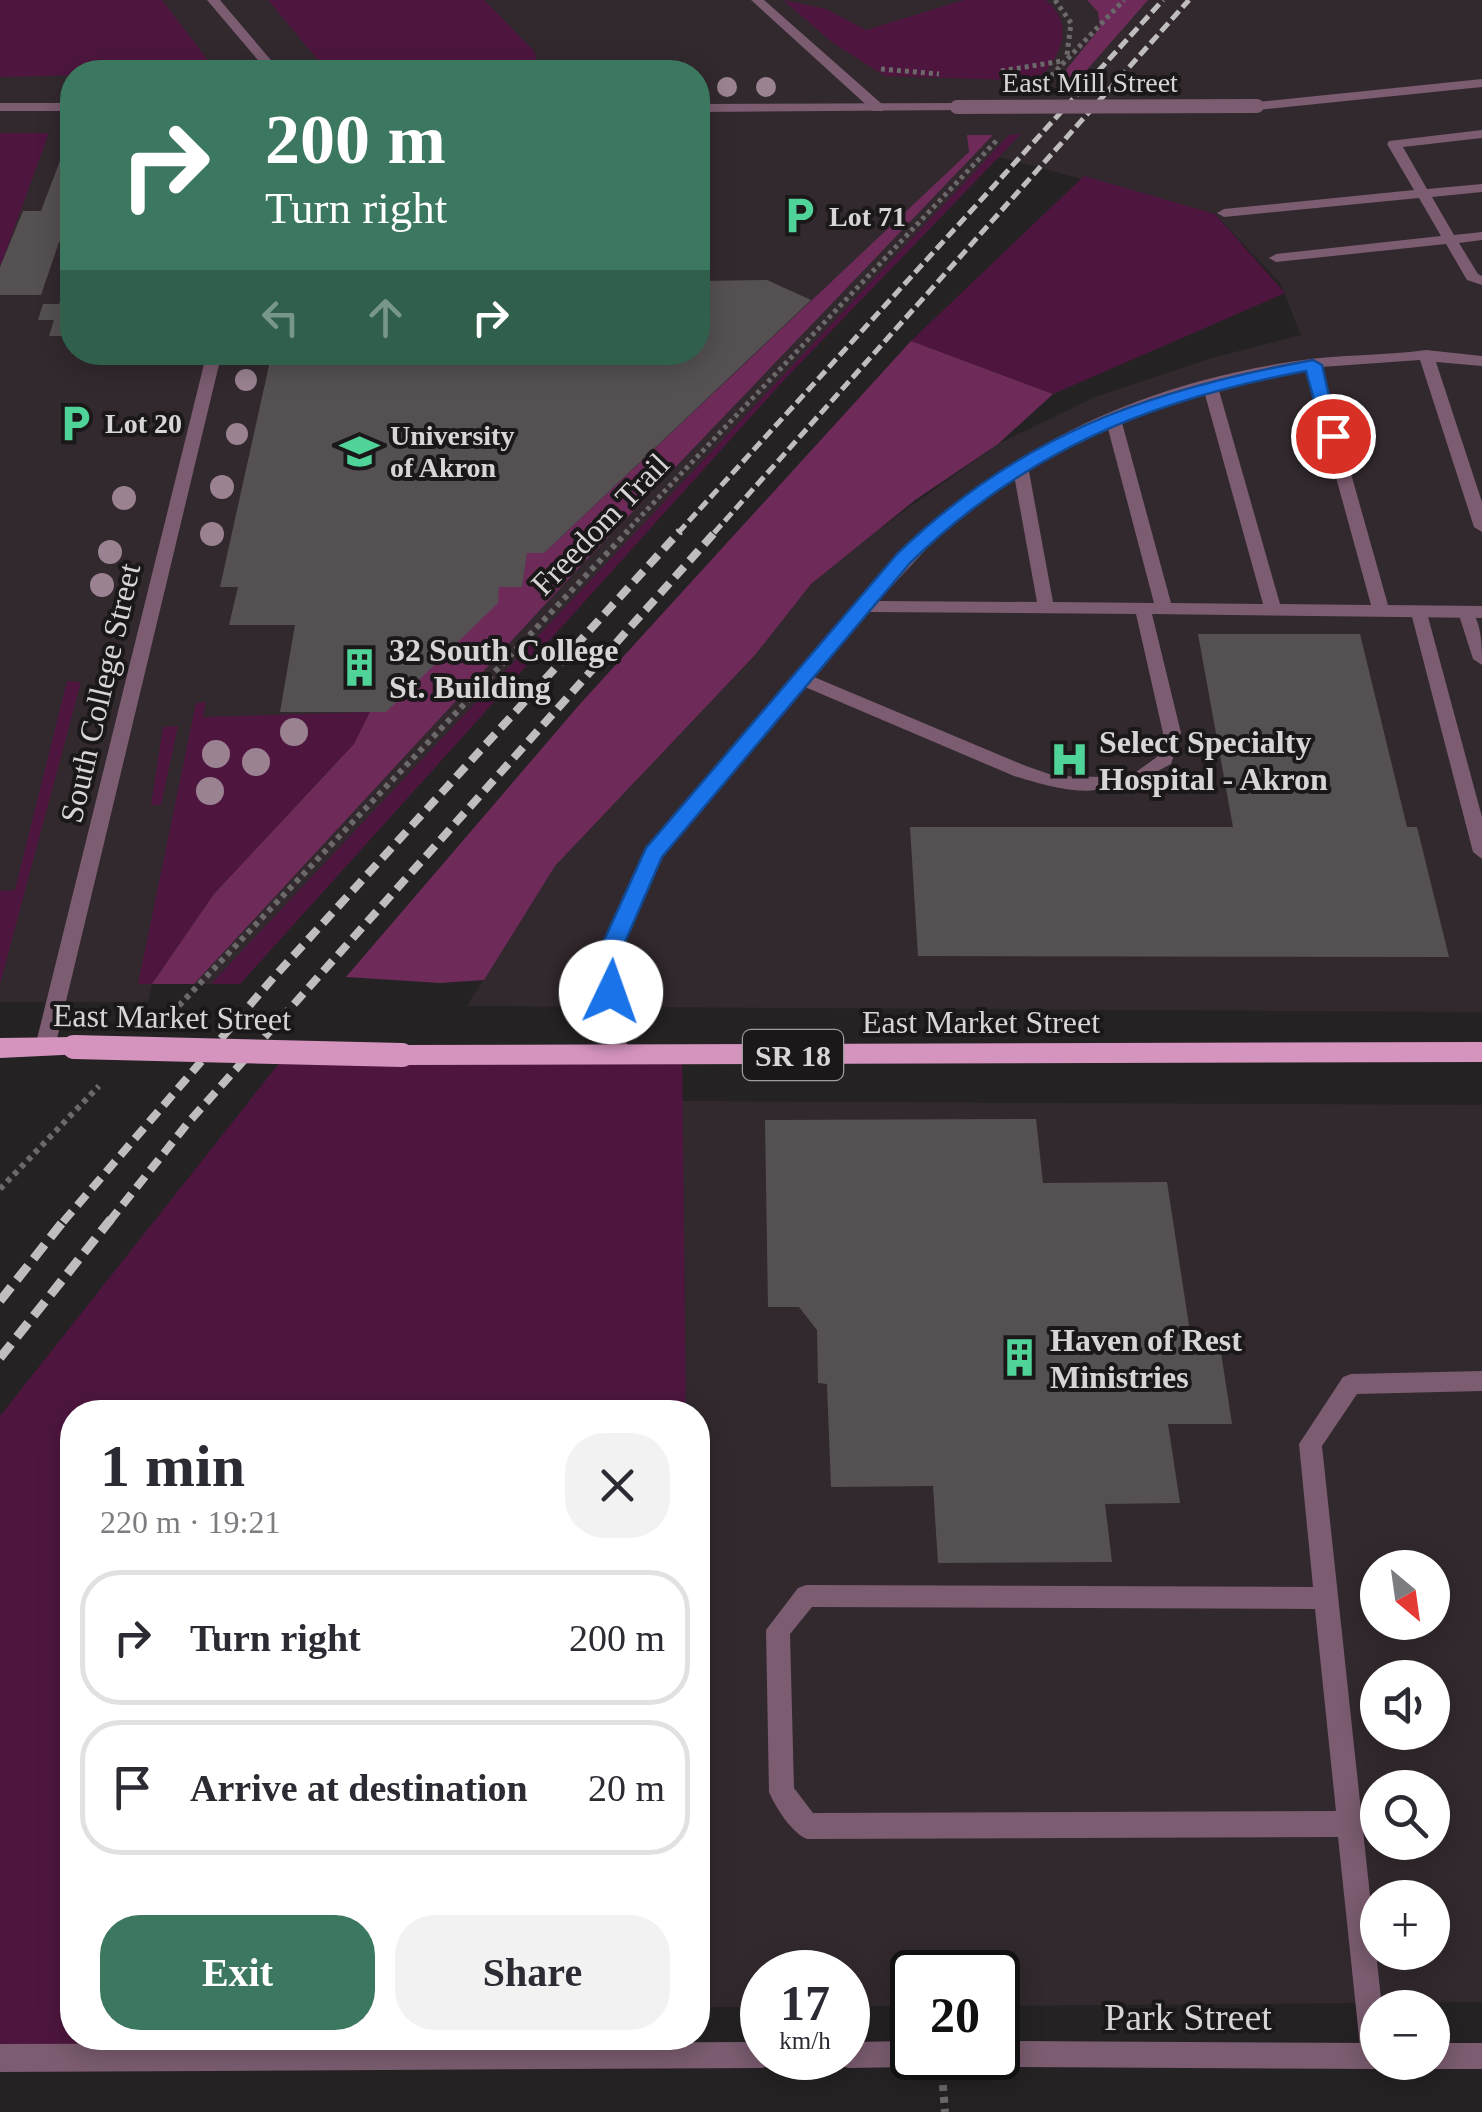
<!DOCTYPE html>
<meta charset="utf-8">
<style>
:root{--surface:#fff;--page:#f2f2f3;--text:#2b2b33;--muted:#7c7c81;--line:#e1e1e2;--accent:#3c7760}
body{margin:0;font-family:Georgia,serif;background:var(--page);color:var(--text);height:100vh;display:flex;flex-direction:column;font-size:38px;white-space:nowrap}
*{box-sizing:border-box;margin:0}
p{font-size:32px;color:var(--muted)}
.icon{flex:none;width:55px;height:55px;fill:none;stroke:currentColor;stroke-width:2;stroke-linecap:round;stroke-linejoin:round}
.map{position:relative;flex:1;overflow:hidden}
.details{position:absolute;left:60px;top:1400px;width:650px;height:650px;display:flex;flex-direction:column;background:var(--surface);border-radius:40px;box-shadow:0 5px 25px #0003}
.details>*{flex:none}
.banner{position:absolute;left:60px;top:60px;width:650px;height:305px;border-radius:40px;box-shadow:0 5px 25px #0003;background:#3c7760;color:#fff;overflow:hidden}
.needle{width:65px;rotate:151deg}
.tools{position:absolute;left:1360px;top:1550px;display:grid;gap:20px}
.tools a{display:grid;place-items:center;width:90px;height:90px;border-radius:50%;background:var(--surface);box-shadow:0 5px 25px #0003;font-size:50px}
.speed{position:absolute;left:740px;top:1950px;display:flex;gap:20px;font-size:50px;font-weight:700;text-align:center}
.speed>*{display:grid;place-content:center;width:130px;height:130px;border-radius:50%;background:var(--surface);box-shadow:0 5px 25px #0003;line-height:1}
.speed small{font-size:25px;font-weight:400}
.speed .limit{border:5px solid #111;border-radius:15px;background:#fff;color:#111}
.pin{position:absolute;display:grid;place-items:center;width:85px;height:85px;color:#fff;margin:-42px;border:5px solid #fff;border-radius:50%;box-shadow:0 2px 10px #0007}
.me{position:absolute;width:110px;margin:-55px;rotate:3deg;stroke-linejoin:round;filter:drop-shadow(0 0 8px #0008)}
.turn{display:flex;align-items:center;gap:35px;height:210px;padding:0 40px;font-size:45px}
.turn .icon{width:130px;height:130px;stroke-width:2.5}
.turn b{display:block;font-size:70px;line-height:85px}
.lanes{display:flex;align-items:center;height:95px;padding:0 40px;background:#0003;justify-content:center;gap:50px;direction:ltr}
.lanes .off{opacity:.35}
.round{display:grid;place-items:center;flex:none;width:105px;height:105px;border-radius:40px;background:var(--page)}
.overview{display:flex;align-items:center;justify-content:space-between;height:170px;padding:0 40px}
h1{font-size:60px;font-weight:600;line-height:75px}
.primary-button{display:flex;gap:20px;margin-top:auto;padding:20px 40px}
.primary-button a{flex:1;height:115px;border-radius:40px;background:var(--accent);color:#fff;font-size:40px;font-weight:600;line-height:115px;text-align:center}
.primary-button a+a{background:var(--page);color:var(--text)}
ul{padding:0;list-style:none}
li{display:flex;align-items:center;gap:30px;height:135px;margin:0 20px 15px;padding:0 20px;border:5px solid var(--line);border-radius:40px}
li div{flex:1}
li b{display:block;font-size:38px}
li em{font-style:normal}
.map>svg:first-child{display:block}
</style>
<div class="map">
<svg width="1482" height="2112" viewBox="0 0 1482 2112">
<rect width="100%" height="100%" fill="#252224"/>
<g fill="#32292e" fill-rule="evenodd">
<path d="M 0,0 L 1482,0 L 1482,1012 L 467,1006 L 555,866 L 755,655 L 811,584 L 872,534 L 998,444 L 1095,397 L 1212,358 L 1301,335 L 1280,283 L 1215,214 L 999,157 L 784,380 L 240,984 L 152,984 L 148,1002 L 0,1002 ZM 72,72 L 698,72 L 698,352 L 72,352 Z"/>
<path d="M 682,1101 L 1482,1105 L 1482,2002 L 998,2006 L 998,1972 L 912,1972 L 912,2006 L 848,2006 L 848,1972 L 762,1972 L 762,2007 L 698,2007 L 698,1412 L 686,1412 ZM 1378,1568 L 1432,1568 L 1432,1622 L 1378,1622 ZM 1378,1678 L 1432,1678 L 1432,1732 L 1378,1732 ZM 1378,1788 L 1432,1788 L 1432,1842 L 1378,1842 ZM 1378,1898 L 1432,1898 L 1432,1952 L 1378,1952 Z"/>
</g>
<g fill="#4e163f">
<path d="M 0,0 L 162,0 L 217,72 L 0,77 Z"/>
<path d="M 268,0 L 484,0 L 534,51 L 537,61 L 520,72 L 328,72 Z"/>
<path d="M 783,0 L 826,9 L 866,30 L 964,0 L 1046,0 C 1076,26 1060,55 1039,81 L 885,76 L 833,43 Z"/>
<path d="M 0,133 L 49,133 L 0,267 Z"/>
<path d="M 1021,134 L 784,380 L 240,984 L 211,984 L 1009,135 Z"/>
<path d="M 1084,176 L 1215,214 L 1285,293 L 1053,394 L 911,341 Z"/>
<path d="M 67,681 L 81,682 L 0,984 L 0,891 L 15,890 Z"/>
<path d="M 206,702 L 203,717 L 370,712 L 354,744 L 214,894 L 152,984 L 138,984 L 196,703 Z"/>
<path d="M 178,726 L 161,805 L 151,805 L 163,727 Z"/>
<path d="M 288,1052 L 682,1053 L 686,1412 L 72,1412 L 72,2038 L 642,2038 L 638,2055 L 0,2058 L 0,1416 Z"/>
</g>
<g fill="#6e2b5a">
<path d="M 1087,0 L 1148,0 L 1078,80 L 1057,81 L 1100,28 L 1098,12 Z"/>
<path d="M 967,135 L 993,135 L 577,570 L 194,984 L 152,984 L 214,894 L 354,744 L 370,712 L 499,587 L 522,587 L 527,553 L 544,553 L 969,152 Z"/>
<path d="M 911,341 L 1053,394 L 998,444 L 915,500 L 811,584 L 755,655 L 555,866 L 484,980 L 440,983 L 346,977 L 580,704 Z"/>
</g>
<g fill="#555153">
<path d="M 72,129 L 72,242 L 59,242 L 41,295 L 0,295 L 0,267 L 23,211 L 41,211 Z"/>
<path d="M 767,280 L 811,300 L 544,553 L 527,553 L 522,587 L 499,587 L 498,603 L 386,712 L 280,712 L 295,625 L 229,625 L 238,587 L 220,587 L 272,352 L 698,352 L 698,281 Z"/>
<path d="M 61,298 L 72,298 L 72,336 L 49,336 L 54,320 L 38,320 L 43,304 L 59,304 Z"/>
<path d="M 1198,634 L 1360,634 L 1407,827 L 1417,827 L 1449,957 L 918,956 L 910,827 L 1233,827 Z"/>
<path d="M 1036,1119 L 1043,1183 L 1167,1182 L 1190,1332 L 1218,1333 L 1232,1424 L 1168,1424 L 1180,1503 L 1105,1504 L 1112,1562 L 938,1563 L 933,1486 L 831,1487 L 827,1384 L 818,1383 L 817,1330 L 799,1307 L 768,1307 L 765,1120 Z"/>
</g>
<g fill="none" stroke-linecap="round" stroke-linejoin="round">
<g stroke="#6b696a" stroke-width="5" stroke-dasharray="4 4" stroke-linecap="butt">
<path d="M 1055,0 L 1071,23 L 1067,55"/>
<path d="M 881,69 L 939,74"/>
<path d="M 1001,71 L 1062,61"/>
<path d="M 1051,76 L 1124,0"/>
<path d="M 625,533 L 998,139"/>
</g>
<g stroke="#6b696a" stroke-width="6" stroke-dasharray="5 5" stroke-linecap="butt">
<path d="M 172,1013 L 628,531"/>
<path d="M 0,1189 L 99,1086"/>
</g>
<path stroke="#6b696a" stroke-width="8" stroke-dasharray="6 6" stroke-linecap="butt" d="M 942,2073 L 945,2112"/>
<g fill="#7b5c70" fill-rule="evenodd">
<path d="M 1482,130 L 1482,138 L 1403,147 L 1427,189 L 1482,184 L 1482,192 L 1432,197 L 1454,235 L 1482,232 L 1482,240 L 1459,243 L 1478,274 L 1482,276 L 1482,285 L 1467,280 L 1446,244 L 1276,262 L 1269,258 L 1276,254 L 1441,236 L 1419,198 L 1224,217 L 1217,213 L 1224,209 L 1414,190 L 1387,144 L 1389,141 Z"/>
<path d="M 1426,350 L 1482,356 L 1482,366 L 1436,362 L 1482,502 L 1482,532 L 1474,527 L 1420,360 L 1321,367 L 1388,605 L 1482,606 L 1482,618 L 1152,614 L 1181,733 L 1171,764 L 1145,778 L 1136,772 L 1157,757 L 1163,733 L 1136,614 L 869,612 L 814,677 L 1026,766 L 1055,776 L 1102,777 L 1111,783 C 1092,801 1037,783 1014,776 L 805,687 L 662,856 L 617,959 L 628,1054 L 625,1060 L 611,1060 L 597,959 L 647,848 L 898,555 C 1010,445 1141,384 1296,361 C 1340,354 1383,356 1426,350 ZM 1306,368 L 1371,605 L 1280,604 L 1218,387 ZM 1204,391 L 1263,604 L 1171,603 L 1121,419 ZM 1107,425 L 1154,603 L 1053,602 L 1028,466 ZM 1014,475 L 1037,602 L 878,601 L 943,531 Z"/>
<path d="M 1482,1371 L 1482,1391 L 1357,1394 L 1322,1446 L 1382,2008 L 1378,2008 L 1378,2062 L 1385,2062 L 1384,2066 L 1374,2069 L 1364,2066 L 1361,2056 L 1338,1837 L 807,1839 C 791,1832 776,1808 769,1792 L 766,1630 L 798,1588 L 806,1585 L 1313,1587 L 1299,1444 L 1343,1377 L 1351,1374 ZM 812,1607 L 1315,1609 L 1336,1811 L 813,1813 L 794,1788 L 790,1634 Z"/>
</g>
<g fill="#7b5c70" fill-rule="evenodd">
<path d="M 751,0 L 764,0 L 883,105 L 883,111 L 873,111 Z"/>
<path d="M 1466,606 C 1482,617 1482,645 1482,665 L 1473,659 L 1458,612 Z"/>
<path d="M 1419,607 L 1427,613 L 1482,817 L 1482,859 L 1473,852 L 1411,613 Z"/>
<path d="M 912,2041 L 912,2058 L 924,2058 L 922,2064 L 912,2067 L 848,2068 L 838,2065 L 836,2058 L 848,2058 L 848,2042 Z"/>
<path d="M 998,2041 L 1378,2043 L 1378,2062 L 1389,2062 L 1378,2069 L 998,2067 L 988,2064 L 986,2058 L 998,2058 Z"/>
<path d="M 762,2042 L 762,2058 L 774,2058 L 772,2065 L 762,2068 L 0,2072 L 0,2044 Z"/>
<path d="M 1432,2043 L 1482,2043 L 1482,2069 L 1432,2069 L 1422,2066 L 1421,2062 L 1432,2062 Z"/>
</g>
<g fill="#7b5c70" fill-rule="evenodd">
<path d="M 207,0 L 220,0 L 281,72 L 268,72 Z"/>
<path d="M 1482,79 L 1482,87 L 1257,110 L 1250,106 L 1257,102 Z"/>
<rect x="0" y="103" width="72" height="8"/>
<path d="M 957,103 L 964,107 L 962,110 L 698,112 L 698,104 Z"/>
<path d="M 207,352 L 222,352 L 55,1047 L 52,1053 L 38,1053 L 35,1047 Z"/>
</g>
<g fill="#d594be" fill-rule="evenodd">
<path d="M 74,1037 L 83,1040 L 86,1047 L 83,1054 L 0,1058 L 0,1038 Z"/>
<path d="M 1482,1042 L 1482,1062 L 402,1065 L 393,1062 L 390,1055 L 393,1048 L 402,1045 Z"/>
</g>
<g stroke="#bfbdbe" stroke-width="5" stroke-dasharray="11 5" stroke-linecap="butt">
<path d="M 678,533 L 1163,0"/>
<path d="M 714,533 L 1189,0"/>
</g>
<g stroke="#bfbdbe" stroke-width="8" stroke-dasharray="14 8" stroke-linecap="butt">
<path d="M 63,1222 L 274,977 L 680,531"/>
<path d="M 109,1222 L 187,1124 L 716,531"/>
</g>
<g stroke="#bfbdbe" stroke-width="9" stroke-dasharray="18 9" stroke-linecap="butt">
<path d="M 0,1301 L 65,1219"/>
<path d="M 0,1358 L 111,1219"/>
</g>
<path stroke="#7b5c70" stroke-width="14" d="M 957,107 L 1257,106"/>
<path stroke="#d594be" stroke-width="24" d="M 74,1047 L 402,1055"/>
</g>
<g fill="#9a8291">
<circle cx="727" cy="87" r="10"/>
<circle cx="766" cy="87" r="10"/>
<circle cx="246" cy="380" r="11"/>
<circle cx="237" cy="434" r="11"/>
<circle cx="222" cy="487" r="12"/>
<circle cx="124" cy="498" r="12"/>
<circle cx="212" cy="534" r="12"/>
<circle cx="110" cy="552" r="12"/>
<circle cx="102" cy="585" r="12"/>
<circle cx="294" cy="732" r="14"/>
<circle cx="216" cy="754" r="14"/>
<circle cx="256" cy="762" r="14"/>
<circle cx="210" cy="791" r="14"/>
</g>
<path fill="#1a73e8" stroke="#114b97" stroke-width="2.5" d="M 1313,360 L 1322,365 L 1339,440 L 1324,436 L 1306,371 C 1150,400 1025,451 910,563 L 662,857 L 618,958 L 619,998 L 603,998 L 596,958 L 646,848 L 897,554 C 1020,435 1147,390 1313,360 Z"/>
<defs>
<symbol id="parking-bare" viewBox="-9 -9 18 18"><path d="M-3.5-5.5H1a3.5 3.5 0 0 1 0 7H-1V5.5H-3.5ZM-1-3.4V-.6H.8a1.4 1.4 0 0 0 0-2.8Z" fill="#50d398" stroke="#1b181a" stroke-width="2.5" paint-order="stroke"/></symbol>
<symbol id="university-bare" viewBox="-9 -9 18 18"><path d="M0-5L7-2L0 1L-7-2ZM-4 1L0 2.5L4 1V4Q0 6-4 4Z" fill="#50d398" stroke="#1b181a" stroke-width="2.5" paint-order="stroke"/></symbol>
<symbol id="building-bare" viewBox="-9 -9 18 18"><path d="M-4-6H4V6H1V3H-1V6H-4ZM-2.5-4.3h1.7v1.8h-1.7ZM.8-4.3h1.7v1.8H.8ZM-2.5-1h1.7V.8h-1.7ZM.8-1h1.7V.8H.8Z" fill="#50d398" stroke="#1b181a" stroke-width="2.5" paint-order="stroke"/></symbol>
<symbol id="hospital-bare" viewBox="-9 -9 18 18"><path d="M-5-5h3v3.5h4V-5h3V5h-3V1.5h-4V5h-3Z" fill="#50d398" stroke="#1b181a" stroke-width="2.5" paint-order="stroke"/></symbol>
</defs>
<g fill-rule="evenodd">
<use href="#parking-bare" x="772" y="188" width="55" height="55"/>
<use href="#parking-bare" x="48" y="396" width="55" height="55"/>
<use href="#university-bare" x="332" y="424" width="55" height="55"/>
<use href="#building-bare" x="332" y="640" width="55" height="55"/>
<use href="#hospital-bare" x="1042" y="732" width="55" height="55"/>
<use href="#building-bare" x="992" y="1330" width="55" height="55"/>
</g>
<g text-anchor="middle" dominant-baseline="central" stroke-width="8" stroke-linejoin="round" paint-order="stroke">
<g font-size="28" fill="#d7d5d6" stroke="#1b181a">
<text x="1090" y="82">East Mill Street</text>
</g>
<g font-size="28" font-weight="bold" fill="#d7d5d6" stroke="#1b181a" text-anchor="start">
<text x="829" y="216">Lot 71</text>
<text x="105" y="423">Lot 20</text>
<text x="390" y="435">University<tspan x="390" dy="32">of Akron</tspan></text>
</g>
<rect fill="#1b181a" stroke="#9f9c9e" stroke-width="2.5" x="743" y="1030" width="100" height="50" rx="8"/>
<g font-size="30" font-weight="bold" fill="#d7d5d6">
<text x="793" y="1055">SR 18</text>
</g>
<g font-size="32" fill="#d7d5d6" stroke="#1b181a">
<text transform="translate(600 524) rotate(-46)">Freedom Trail</text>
<text transform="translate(100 693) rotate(-77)">South College Street</text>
<text transform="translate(172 1017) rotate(1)">East Market Street</text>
<text x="981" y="1022">East Market Street</text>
</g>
<g font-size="32" font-weight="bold" fill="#d7d5d6" stroke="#1b181a" text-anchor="start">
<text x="389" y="650">32 South College<tspan x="389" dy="37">St. Building</tspan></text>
<text x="1099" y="742">Select Specialty<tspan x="1099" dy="37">Hospital - Akron</tspan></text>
<text x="1050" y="1340">Haven of Rest<tspan x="1050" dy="37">Ministries</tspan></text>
</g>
<g font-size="38" fill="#d7d5d6" stroke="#1b181a">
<text x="1188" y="2017">Park Street</text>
</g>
</g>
</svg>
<div class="tools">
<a><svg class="needle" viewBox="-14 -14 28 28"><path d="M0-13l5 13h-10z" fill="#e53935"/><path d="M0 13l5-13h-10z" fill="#7c7c81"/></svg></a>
<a><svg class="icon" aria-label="sound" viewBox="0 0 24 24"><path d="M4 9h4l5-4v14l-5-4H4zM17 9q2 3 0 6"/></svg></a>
<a><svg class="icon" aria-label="search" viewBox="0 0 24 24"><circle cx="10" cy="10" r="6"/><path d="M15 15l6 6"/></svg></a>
<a>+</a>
<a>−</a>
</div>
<div class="speed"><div>17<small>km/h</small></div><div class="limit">20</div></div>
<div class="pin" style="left:1333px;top:436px;background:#d93025"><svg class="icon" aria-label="arrive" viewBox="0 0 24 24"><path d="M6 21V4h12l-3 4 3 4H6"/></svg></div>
<svg class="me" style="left:611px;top:992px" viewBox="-20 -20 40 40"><circle r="19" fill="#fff"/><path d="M0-13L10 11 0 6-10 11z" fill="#1a73e8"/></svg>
<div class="banner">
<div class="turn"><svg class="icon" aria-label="right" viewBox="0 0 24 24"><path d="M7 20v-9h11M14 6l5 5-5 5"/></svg><div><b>200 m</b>Turn right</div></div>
<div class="lanes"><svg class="icon off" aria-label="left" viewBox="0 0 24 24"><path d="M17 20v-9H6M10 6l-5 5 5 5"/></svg><svg class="icon off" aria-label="ahead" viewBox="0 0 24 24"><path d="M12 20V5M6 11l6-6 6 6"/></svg><svg class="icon" aria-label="right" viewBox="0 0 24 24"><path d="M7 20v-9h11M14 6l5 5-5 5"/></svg></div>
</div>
<section class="details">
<div class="overview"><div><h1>1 min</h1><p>220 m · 19:21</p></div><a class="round"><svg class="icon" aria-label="close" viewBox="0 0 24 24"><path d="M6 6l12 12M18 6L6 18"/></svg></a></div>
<ul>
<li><svg class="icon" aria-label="right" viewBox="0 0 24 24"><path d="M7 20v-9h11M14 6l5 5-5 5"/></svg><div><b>Turn right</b></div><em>200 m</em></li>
<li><svg class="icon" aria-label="arrive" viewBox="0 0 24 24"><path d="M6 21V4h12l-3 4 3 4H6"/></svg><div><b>Arrive at destination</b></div><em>20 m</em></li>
</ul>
<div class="primary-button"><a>Exit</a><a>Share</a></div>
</section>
</div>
